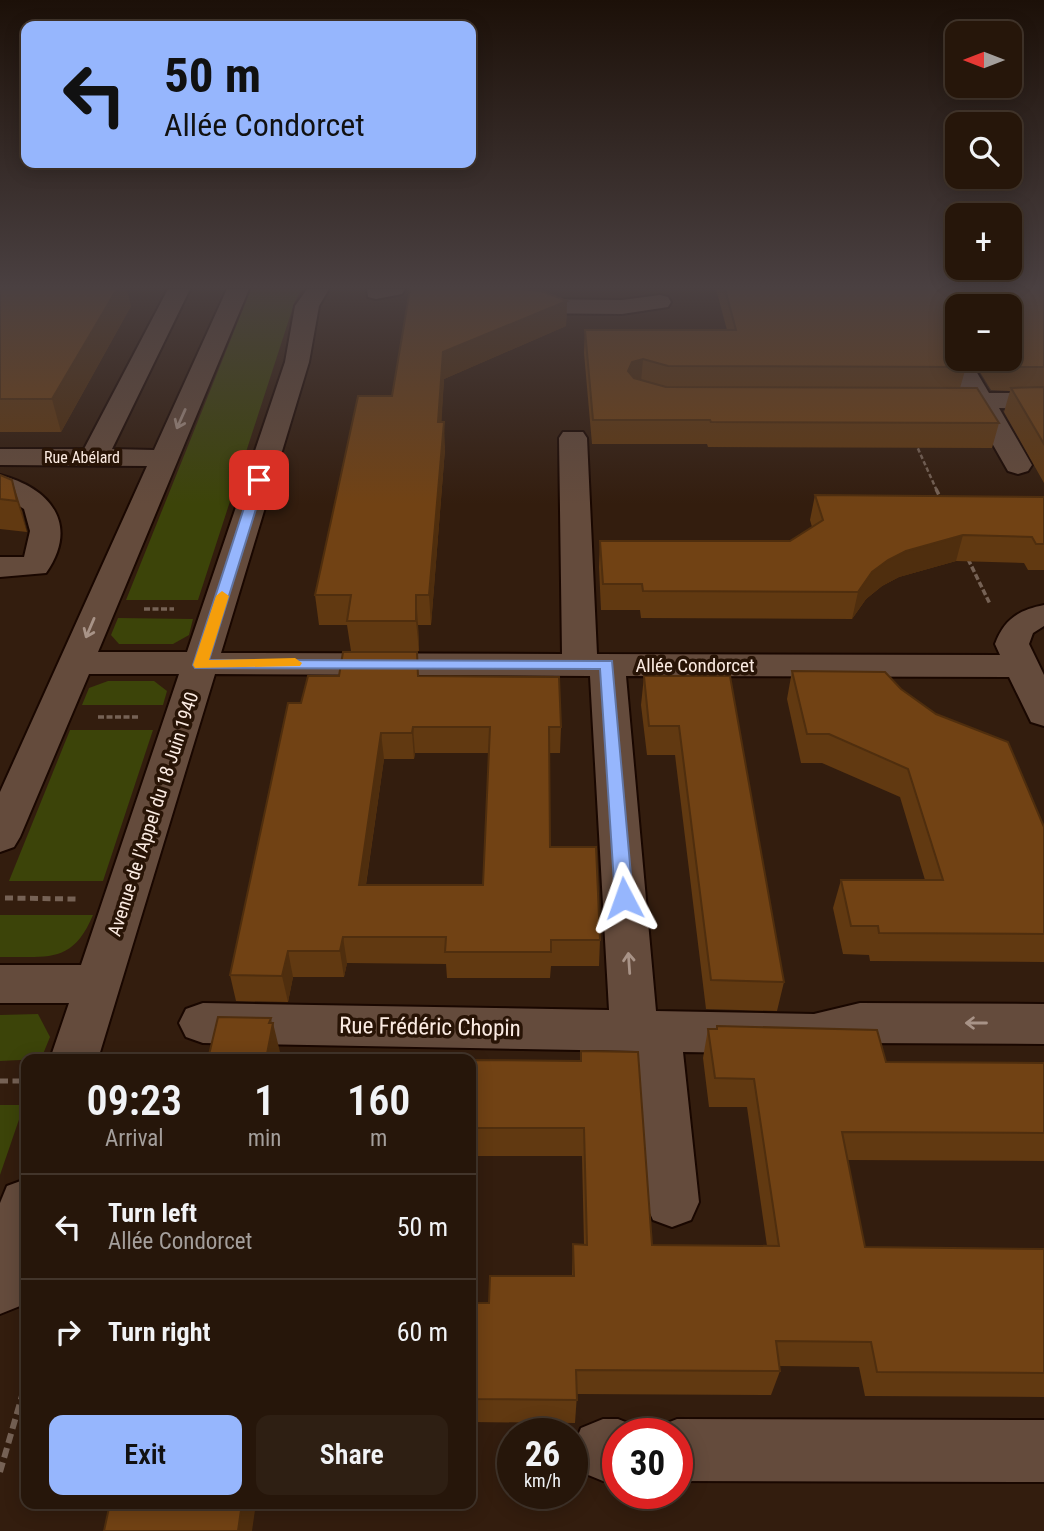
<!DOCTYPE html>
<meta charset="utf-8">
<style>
:root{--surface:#26160a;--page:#2e1f13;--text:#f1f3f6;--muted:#a49f9c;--line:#42352b;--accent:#96b6fd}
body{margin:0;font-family:"Roboto Condensed",sans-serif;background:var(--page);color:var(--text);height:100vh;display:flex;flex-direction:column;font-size:26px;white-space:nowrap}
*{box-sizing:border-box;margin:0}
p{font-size:23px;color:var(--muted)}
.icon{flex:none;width:38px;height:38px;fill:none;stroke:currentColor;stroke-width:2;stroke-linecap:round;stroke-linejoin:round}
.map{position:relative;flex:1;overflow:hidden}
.side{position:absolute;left:21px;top:1054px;width:455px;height:455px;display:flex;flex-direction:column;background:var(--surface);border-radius:14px;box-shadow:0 4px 18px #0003,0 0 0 2px var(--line)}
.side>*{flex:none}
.banner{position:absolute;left:21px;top:21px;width:455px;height:147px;border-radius:14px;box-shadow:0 4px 18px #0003,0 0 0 2px var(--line);background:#96b6fd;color:#111;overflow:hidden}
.needle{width:46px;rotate:270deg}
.tools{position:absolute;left:945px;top:21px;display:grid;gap:14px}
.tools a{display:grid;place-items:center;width:77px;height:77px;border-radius:14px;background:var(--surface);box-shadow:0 4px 18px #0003,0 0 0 2px var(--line);font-size:35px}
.speed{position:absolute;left:497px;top:1418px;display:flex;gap:14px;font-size:35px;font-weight:700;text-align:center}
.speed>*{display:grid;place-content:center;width:91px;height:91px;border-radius:50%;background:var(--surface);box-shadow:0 4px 18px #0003,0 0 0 2px var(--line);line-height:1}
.speed small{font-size:18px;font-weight:400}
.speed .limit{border:10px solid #d22;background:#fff;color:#111}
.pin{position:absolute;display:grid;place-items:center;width:60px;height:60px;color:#fff;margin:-30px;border-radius:14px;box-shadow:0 4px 10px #0006}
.me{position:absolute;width:77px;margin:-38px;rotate:356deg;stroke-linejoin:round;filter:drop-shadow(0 0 5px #0008)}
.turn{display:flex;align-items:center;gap:24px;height:147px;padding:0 28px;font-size:32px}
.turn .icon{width:91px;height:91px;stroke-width:2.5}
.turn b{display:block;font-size:49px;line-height:60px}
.eta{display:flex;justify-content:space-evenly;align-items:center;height:119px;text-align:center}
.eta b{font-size:42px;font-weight:600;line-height:49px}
.cta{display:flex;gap:14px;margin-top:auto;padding:14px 28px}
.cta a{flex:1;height:80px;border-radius:14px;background:var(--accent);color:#111;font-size:28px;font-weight:600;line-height:80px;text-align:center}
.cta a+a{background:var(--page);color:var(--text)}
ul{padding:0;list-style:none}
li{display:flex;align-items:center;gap:21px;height:105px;padding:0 28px;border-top:2px solid var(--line)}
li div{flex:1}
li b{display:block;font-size:26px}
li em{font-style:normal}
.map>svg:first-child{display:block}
</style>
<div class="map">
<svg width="1044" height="1531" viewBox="0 0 1044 1531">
<rect width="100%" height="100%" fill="#331d0e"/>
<g fill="#3c4409">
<path d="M 251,289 L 302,289 L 295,301 L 198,600 L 126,600 Z"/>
<path d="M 118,618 L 193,619 L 189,635 L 173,644 L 119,644 L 111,635 Z"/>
<path d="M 108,681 L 154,681 L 167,691 L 163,705 L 82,705 L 89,688 Z"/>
<path d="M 70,730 L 153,730 L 103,881 L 9,881 Z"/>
<path d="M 0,915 L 93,915 C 72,965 47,956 0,957 Z"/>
<path d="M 38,1014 L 50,1037 L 41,1059 L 0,1061 L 0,1015 Z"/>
<path d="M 0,1105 L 24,1105 L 0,1175 Z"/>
</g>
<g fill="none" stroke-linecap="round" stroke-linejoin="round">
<defs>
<g id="minor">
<path d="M 168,289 L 190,289 L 112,449 L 154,450 L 227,289 L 249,289 L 98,652 L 187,652 L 285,362 L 295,306 L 307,289 L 329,289 L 319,306 L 309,362 L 221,653 L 562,654 L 559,438 L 563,432 L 583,432 L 587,438 L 597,654 L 1000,655 L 995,644 C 1004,619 1019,610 1044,605 L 1044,626 L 1033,633 L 1029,644 L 1044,675 L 1044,726 L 1031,722 L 1009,677 L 626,676 L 656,1011 L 814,1014 L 860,1003 L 1044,1004 L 1044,1044 L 860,1043 L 814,1054 L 683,1052 L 699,1202 L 691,1220 L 672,1227 L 653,1220 L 645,1202 L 635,1051 L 203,1043 L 186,1037 L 179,1023 L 186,1009 L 203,1003 L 609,1010 L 590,676 L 215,674 L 98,1059 L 50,1059 L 69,1003 L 0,1003 L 0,965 L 81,965 L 179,674 L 89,674 L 20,837 L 14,847 L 0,852 L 0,792 L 147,466 L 0,465 L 0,449 L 84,449 Z"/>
<path d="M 367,289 L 405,289 L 402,294 L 376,299 L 368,297 Z"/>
<path d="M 660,295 L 668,297 L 671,302 L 668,307 L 622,314 L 518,313 L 510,311 L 506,306 L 510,301 L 518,299 L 622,300 Z"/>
<path d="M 957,352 L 957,359 L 969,359 L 989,393 L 1044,393 L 1044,409 L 999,408 L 1032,465 L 1028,471 L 1018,474 L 1008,471 L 972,408 L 925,406 L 921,400 L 925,394 L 963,392 L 945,359 L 948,354 Z"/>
<path d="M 0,475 C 50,488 80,524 46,573 L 0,577 L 0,557 L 24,557 L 30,531 L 24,509 L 0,494 Z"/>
<path d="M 26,1179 L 26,1290 L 20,1306 L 0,1314 L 0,1203 L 7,1186 Z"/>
<path d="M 603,1419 L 618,1419 L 640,1428 L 642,1433 L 618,1433 L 618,1481 L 603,1481 L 581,1472 L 572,1450 L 581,1428 Z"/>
<path d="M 677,1419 L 1044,1420 L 1044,1482 L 677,1481 L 677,1433 L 653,1433 L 655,1428 Z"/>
</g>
</defs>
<use href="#minor" stroke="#190700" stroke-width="4"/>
<path stroke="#766255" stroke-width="2.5" stroke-dasharray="4.5 2.5" stroke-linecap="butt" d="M 915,442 L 937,491"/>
<g stroke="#766255" stroke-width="3.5" stroke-dasharray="6 2.5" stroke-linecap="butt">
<path d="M 936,489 L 942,501"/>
<path d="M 968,559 L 990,604"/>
<path d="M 144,609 L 174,609"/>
<path d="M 98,717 L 138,717"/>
</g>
<g stroke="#766255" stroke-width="5" stroke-dasharray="8 4.5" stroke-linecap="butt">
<path d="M 5,898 L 76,899"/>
<path d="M 0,1081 L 26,1081"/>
</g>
<path stroke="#766255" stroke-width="6" stroke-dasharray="10 5" stroke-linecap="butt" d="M 0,1472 L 26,1382"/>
<use href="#minor" fill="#644b3c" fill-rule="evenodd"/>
</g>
<g fill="#613911" fill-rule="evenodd">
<path d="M 0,289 L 131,306 L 61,432 L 0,432 Z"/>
<path d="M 716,289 L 1044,289 L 1044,483 L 1004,412 L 1010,391 L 991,390 L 972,359 L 1010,359 L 957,306 L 957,351 L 956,350 L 966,367 L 960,388 L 999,423 L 992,448 L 708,447 L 707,444 L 592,444 L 584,353 L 585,330 L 727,330 Z"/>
<path d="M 567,301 L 566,326 L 444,379 L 441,422 L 445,449 L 431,625 L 418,625 L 419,651 L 351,651 L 347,625 L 319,625 L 315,595 L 392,396 Z"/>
<path d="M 0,475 L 12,480 L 27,532 L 0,529 Z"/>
<path d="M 815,495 L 1044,497 L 1044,570 L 1028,570 L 1024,563 L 956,561 L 899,577 L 882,586 L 866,599 L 852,619 L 641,618 L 640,610 L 601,610 L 599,567 L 600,541 L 790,541 L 812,527 L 810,520 Z"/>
<path d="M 792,671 L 901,689 L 1044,827 L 1044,962 L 870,961 L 869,955 L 843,954 L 833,908 L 841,880 L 925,880 L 900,797 L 822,763 L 801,763 L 787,699 Z"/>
<path d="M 419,676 L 561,727 L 560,753 L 549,753 L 550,847 L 600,940 L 599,966 L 551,966 L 550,978 L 447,978 L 446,964 L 347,963 L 344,977 L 293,977 L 288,1002 L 236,1001 L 230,975 L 301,703 ZM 415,753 L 489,753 L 483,885 L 366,885 L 384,759 L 414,759 Z"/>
<path d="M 644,676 L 730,676 L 784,982 L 777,1011 L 706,1009 L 675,755 L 647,755 L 641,705 Z"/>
<path d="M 717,1026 L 886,1062 L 1044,1063 L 1044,1161 L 848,1160 L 865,1247 L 1044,1249 L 1044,1397 L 865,1396 L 859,1367 L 779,1366 L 780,1371 L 771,1395 L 577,1394 L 575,1423 L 471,1422 L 471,1303 L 489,1303 L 572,1276 L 573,1244 L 584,1245 L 582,1156 L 471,1156 L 471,1060 L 580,1061 L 581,1051 L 652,1245 L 767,1246 L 747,1107 L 709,1107 L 703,1058 L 708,1029 L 716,1029 Z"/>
</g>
<g fill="#4f2e0e">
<path d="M 117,289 L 127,289 L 131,306 L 61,432 L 52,399 Z"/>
<path d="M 567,301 L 566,326 L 444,379 L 440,449 L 438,422 L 443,352 Z"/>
<path d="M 957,328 L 956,349 L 946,353 L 948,337 L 951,330 Z"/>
<path d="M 643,359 L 641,382 L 631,386 L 628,371 L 632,362 Z"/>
<path d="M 444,422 L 445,449 L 431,625 L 429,595 Z"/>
<path d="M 12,480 L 22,511 L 27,532 L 17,501 Z"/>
<path d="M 963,535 L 956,561 L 899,577 L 882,586 L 866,599 L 852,619 L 858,592 L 872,572 L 888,560 L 906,551 Z"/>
<path d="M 416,595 L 418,625 L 419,651 L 416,621 Z"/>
<path d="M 413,727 L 415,753 L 414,759 L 412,733 Z"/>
<path d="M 381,733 L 384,759 L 362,911 L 359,885 Z"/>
<path d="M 343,937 L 347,963 L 344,977 L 340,951 Z"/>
<path d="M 288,951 L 293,977 L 288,1002 L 282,976 Z"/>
<path d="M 271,1018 L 272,1025 L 273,1023 L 280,1052 L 278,1059 L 266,1059 Z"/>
<path d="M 242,1503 L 256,1503 L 252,1531 L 238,1531 Z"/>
</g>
<g fill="#714214" stroke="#4f2e0e" stroke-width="2" fill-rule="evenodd">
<path d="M 0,289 L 117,289 L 52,399 L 0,399 Z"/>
<path d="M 410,289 L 520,289 L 542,291 L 567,301 L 443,352 L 438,422 L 444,422 L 429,595 L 416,595 L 416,621 L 347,621 L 351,595 L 315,595 L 358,396 L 392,396 Z"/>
<path d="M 725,289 L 1044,289 L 1044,367 L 998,367 L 993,359 L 1010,359 L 1010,306 L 957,306 L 957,328 L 951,330 L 948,337 L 957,352 L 957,359 L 961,359 L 966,367 L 668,366 L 643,359 L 632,362 L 628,371 L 634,378 L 666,387 L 977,388 L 999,423 L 711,422 L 710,420 L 593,420 L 585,330 L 736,330 Z"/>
<path d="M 1044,387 L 1044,444 L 1011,388 Z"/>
<path d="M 0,475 L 12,480 L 17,501 L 0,499 Z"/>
<path d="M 815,495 L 1044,497 L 1044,544 L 1036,544 L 1032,537 L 963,535 L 906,551 L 888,560 L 872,572 L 858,592 L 643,591 L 642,584 L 603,584 L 600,541 L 790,541 L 823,520 Z"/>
<path d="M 343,652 L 417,652 L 418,676 L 559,677 L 561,727 L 549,727 L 550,847 L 596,847 L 600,940 L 551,940 L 551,952 L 445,952 L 446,937 L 343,937 L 340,951 L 288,951 L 282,976 L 230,975 L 288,703 L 301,703 L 308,676 L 339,676 ZM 413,727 L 490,727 L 483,885 L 359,885 L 381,733 L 412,733 Z"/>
<path d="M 792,671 L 885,672 L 901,689 L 936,714 L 1008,742 L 1044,827 L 1044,934 L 879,933 L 878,926 L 851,926 L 841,880 L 943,880 L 908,769 L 829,734 L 807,734 Z"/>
<path d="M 644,676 L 730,676 L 784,982 L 711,980 L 679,726 L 649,726 Z"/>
<path d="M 218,1017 L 271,1018 L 269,1023 L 273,1023 L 266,1059 L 293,1059 L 208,1059 Z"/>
<path d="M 717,1026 L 877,1030 L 886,1062 L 1044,1063 L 1044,1133 L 842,1132 L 865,1247 L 1044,1249 L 1044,1373 L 877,1372 L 871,1342 L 776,1341 L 780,1371 L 576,1370 L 577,1400 L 471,1399 L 471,1303 L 489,1303 L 490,1276 L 574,1276 L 573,1244 L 587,1245 L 584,1128 L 471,1128 L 471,1060 L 581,1061 L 581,1051 L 638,1052 L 652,1245 L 779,1246 L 754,1079 L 715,1078 L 708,1029 L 717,1029 Z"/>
<path d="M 110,1503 L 242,1503 L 238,1531 L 104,1531 Z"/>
</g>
<defs><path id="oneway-shaft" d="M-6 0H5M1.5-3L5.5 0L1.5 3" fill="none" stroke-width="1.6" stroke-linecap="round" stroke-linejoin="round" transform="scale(1.75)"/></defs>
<g stroke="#a89387">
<use href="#oneway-shaft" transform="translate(181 419) rotate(114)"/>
<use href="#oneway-shaft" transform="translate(90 628) rotate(113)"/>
<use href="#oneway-shaft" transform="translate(629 963) rotate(-94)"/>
<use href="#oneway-shaft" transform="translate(976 1023) rotate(-180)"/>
</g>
<linearGradient id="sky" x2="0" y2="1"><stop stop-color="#1c1008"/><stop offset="0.57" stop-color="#4a4041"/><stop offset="1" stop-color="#4a4041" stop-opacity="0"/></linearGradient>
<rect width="1044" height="504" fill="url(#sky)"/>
<path fill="#96b6fd" stroke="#6276a4" stroke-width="2" d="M 259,476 L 265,480 L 209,660 L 612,661 L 633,898 L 631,903 L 624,905 L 615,898 L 600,669 L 195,668 L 193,665 L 253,480 Z"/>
<path fill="#f59e0b" d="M 222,591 L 229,596 L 209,660 L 295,658 L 302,663 L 300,666 L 195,668 L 193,665 L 216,596 Z"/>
<g text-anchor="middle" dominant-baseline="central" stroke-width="7" stroke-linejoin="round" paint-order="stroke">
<g font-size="16" fill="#fbebe2" stroke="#281406">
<text x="82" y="457">Rue Abélard</text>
</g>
<g font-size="19" fill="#fbebe2" stroke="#281406">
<text x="695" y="665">Allée Condorcet</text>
<text transform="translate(153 814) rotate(-72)">Avenue de l'Appel du 18 Juin 1940</text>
</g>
<g font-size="23" fill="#fbebe2" stroke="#281406">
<text transform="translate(430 1027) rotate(1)">Rue Frédéric Chopin</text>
</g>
</g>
</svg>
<div class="tools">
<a><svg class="needle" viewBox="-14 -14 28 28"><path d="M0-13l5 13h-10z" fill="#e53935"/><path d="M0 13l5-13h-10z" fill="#a49f9c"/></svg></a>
<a><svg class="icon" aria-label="search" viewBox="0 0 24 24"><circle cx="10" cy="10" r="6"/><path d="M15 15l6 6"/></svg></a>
<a>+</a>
<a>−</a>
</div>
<div class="speed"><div>26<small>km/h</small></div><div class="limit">30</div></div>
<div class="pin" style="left:259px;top:480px;background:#d93025"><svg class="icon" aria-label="arrive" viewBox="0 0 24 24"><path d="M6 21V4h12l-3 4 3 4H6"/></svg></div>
<svg class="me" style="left:624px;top:898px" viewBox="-20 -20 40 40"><path d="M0-17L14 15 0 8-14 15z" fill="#96b6fd" stroke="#fff" stroke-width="4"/></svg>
<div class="banner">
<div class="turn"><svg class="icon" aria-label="left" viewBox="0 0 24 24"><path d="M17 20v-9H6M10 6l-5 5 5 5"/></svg><div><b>50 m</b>Allée Condorcet</div></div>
</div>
<section class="side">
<div class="eta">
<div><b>09:23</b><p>Arrival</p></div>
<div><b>1</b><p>min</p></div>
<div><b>160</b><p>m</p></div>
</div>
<ul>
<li><svg class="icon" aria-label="left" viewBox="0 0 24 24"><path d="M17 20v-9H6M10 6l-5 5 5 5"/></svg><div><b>Turn left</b><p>Allée Condorcet</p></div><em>50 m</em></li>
<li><svg class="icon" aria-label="right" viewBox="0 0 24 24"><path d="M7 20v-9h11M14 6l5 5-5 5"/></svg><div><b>Turn right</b></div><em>60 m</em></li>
</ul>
<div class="cta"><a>Exit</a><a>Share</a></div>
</section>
</div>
